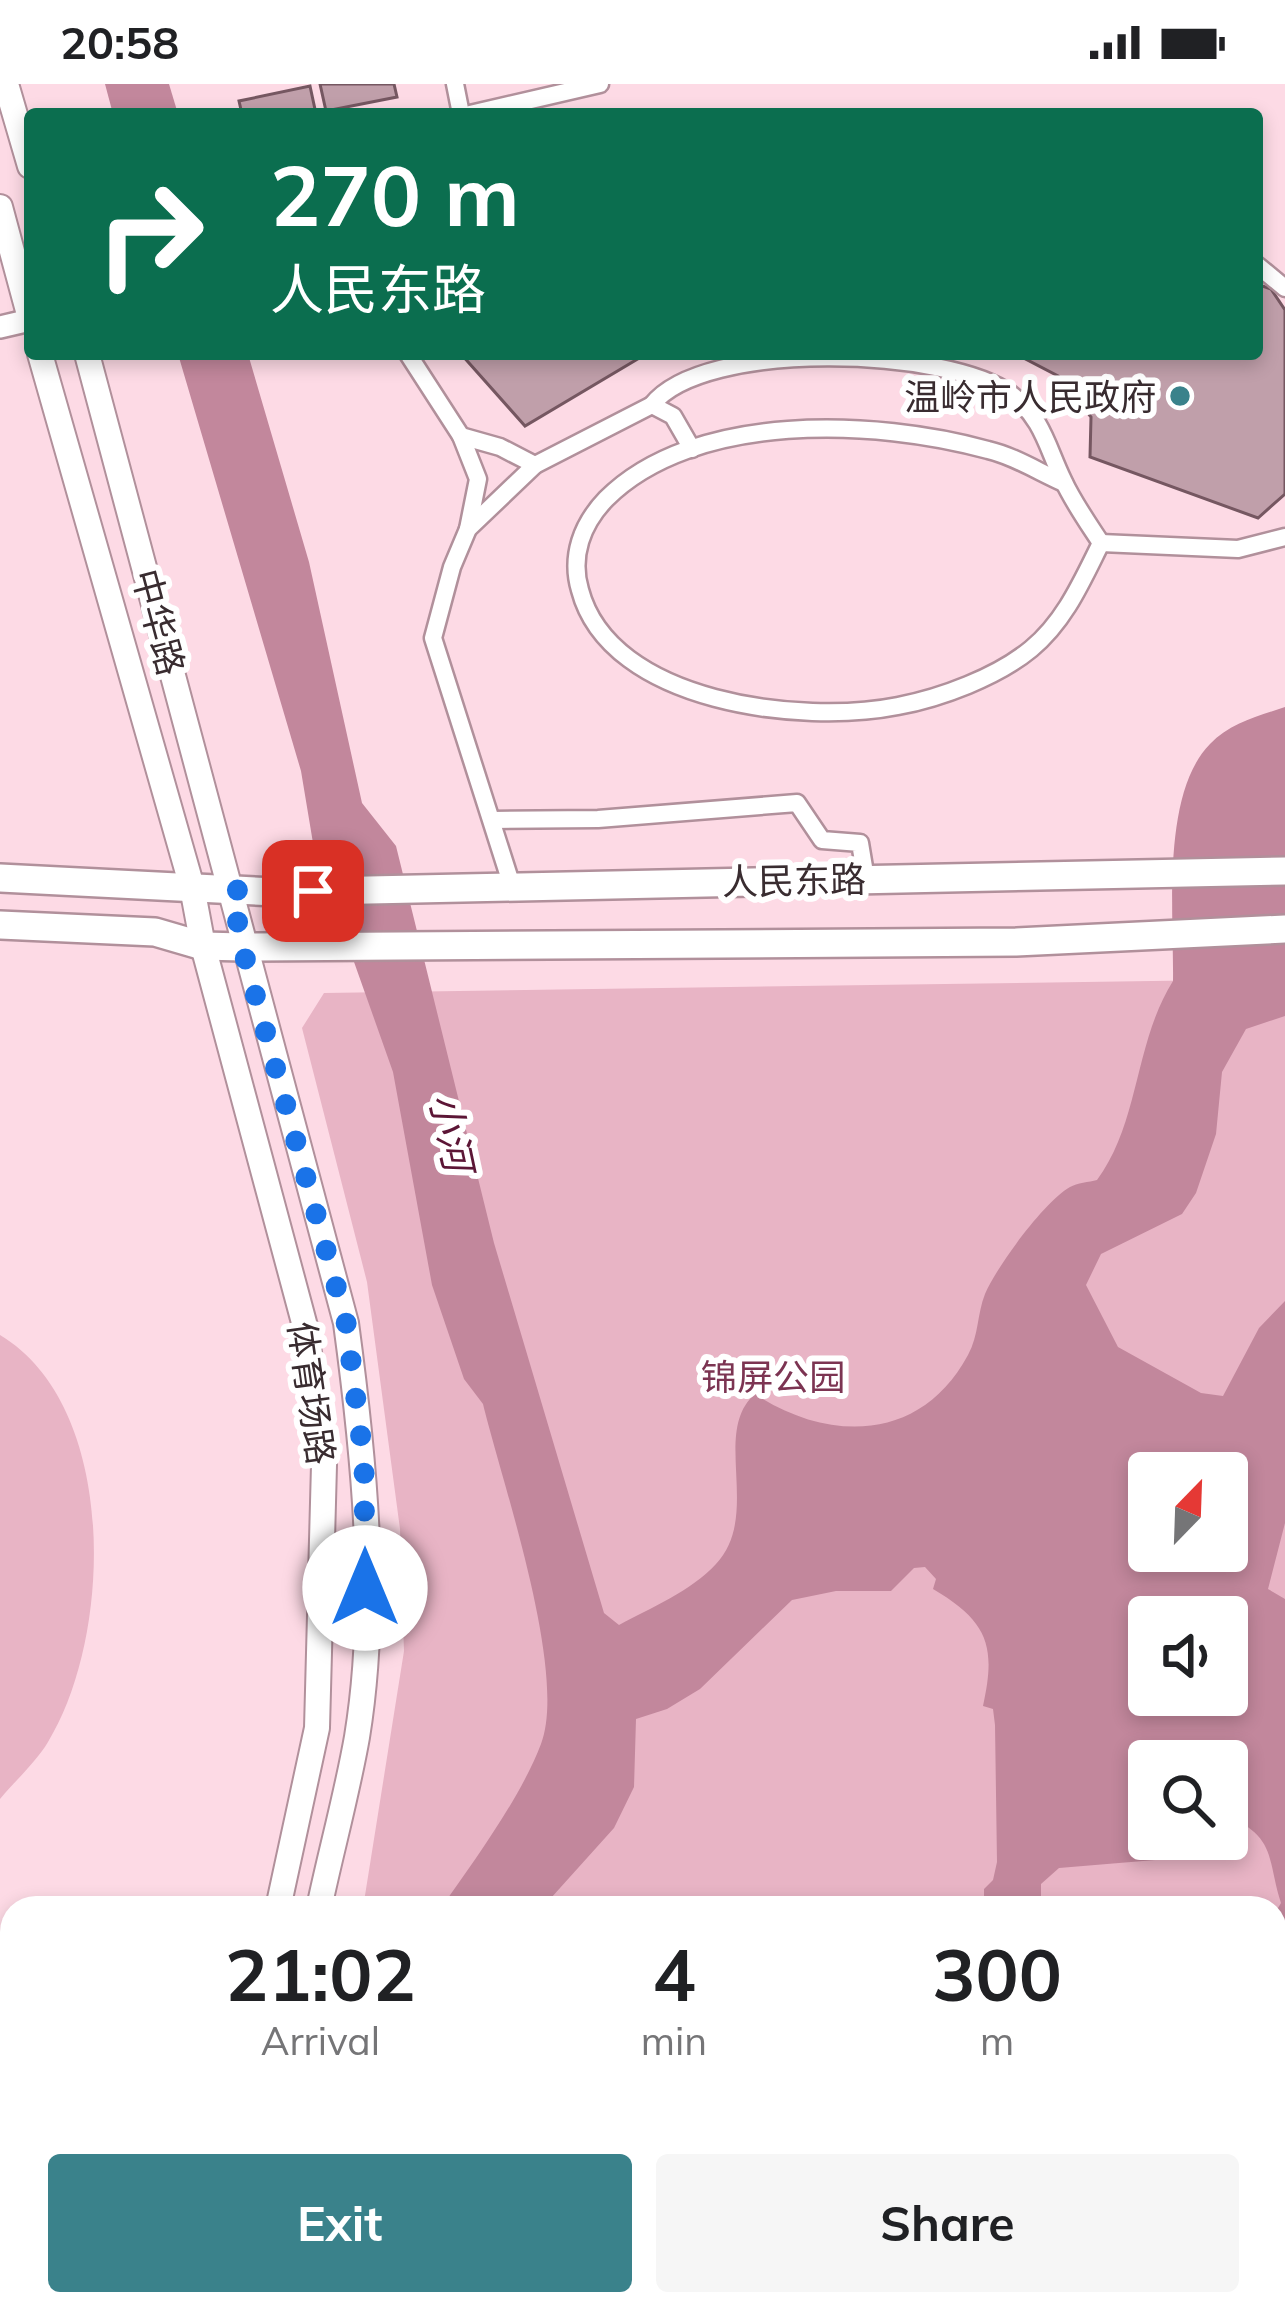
<!DOCTYPE html>
<meta charset="utf-8">
<style>
:root{--surface:#fff;--page:#f6f6f6;--text:#202124;--muted:#757577;--accent:#3a828b}
body{margin:0;font-family:Mulish,"Noto Sans SC",sans-serif;background:var(--page);color:var(--text);height:100vh;display:flex;flex-direction:column;font-size:45px;white-space:nowrap}
*{box-sizing:border-box;margin:0}
p{font-size:39px;color:var(--muted)}
.icon{flex:none;width:66px;height:66px;fill:none;stroke:currentColor;stroke-width:2;stroke-linecap:round;stroke-linejoin:round}
.map{position:relative;flex:1;overflow:hidden}
.side{position:absolute;left:0px;top:1812px;width:1287px;height:420px;display:flex;flex-direction:column;background:var(--surface);border-radius:36px 36px 0 0;box-shadow:0 6px 18px #0003}
.side>*{flex:none}
.hud{position:absolute;left:24px;top:24px;width:1239px;height:252px;border-radius:12px;box-shadow:0 6px 18px #0003;background:#0b6e4f;color:#fff;overflow:hidden}
.needle{width:78px;rotate:23deg}
.tools{position:absolute;left:1128px;top:1368px;display:grid;gap:24px}
.tools a{display:grid;place-items:center;width:120px;height:120px;border-radius:12px;background:var(--surface);box-shadow:0 6px 18px #0003;font-size:60px}
.pin{position:absolute;display:grid;place-items:center;width:102px;height:102px;color:#fff;margin:-51px;border-radius:24px;box-shadow:0 6px 18px #0006}
.me{position:absolute;width:132px;margin:-66px;rotate:0deg;stroke-linejoin:round;filter:drop-shadow(0 0 9px #0008)}
.turn{display:flex;align-items:center;gap:42px;height:252px;padding:0 48px;font-size:54px}
.turn .icon{width:156px;height:156px;stroke-width:2.5}
.turn b{display:block;font-size:84px;line-height:102px}
.eta{display:flex;justify-content:space-evenly;align-items:center;height:204px;text-align:center}
.eta b{font-size:72px;font-weight:700;line-height:84px}
.primary-button{display:flex;gap:24px;margin-top:auto;padding:24px 48px}
.primary-button a{flex:1;height:138px;border-radius:12px;background:var(--accent);color:#fff;font-size:48px;font-weight:700;line-height:138px;text-align:center}
.primary-button a+a{background:var(--page);color:var(--text)}
.status{display:flex;justify-content:space-between;align-items:center;height:84px;padding:0 60px;background:var(--surface);direction:ltr}
.status svg{height:33px;fill:currentColor}
.map>svg:first-child{display:block}
</style>
<div class="status"><b>20:58</b><svg viewBox="0 0 49 12"><path d="M0 12V9h3v3zM5 12V6h3v6zM10 12V3h3v9zM15 12V0h3v12zM26 1h20v11H26zM47 4h2v5h-2z"/></svg></div>
<div class="map">
<svg width="1285" height="2232" viewBox="0 0 1285 2232">
<rect width="100%" height="100%" fill="#fddae5"/>
<g fill="#e8b4c5" fill-rule="evenodd">
<path d="M 1285,895 L 1285,2232 L 780,2232 L 699,2220 L 1275,2220 L 1275,1824 L 363,1824 L 404,1567 L 400,1445 L 367,1198 L 302,944 L 324,909 ZM 1149,1389 L 1227,1389 L 1227,1467 L 1149,1467 ZM 1149,1533 L 1227,1533 L 1227,1611 L 1149,1611 ZM 1149,1677 L 1227,1677 L 1227,1755 L 1149,1755 Z"/>
<path d="M 0,1251 C 119,1322 113,1552 48,1658 C 36,1678 15,1697 0,1715 Z"/>
</g>
<g fill="#c2879c" fill-rule="evenodd">
<path d="M 105,0 L 169,0 L 178,30 L 113,30 Z"/>
<path d="M 178,270 L 248,270 L 309,478 L 362,719 L 396,762 L 494,1159 L 604,1529 L 619,1541 C 651,1524 691,1507 716,1480 C 762,1431 711,1348 755,1310 C 830,1359 921,1358 968,1271 C 979,1251 977,1230 985,1210 C 997,1182 1044,1118 1070,1103 C 1077,1099 1089,1098 1097,1096 C 1140,1038 1134,959 1173,897 C 1174,831 1161,710 1210,660 C 1230,639 1258,632 1285,623 L 1285,932 L 1246,945 L 1222,988 L 1216,1050 L 1196,1109 L 1182,1130 L 1101,1170 L 1086,1201 L 1118,1263 L 1201,1309 L 1223,1312 L 1259,1244 L 1285,1217 L 1285,1439 L 1268,1505 L 1285,1515 L 1285,1864 L 1275,1863 L 1275,1829 L 1281,1819 C 1267,1776 1277,1753 1227,1732 L 1227,1677 L 1149,1677 L 1149,1755 L 1166,1755 L 1155,1776 L 1059,1784 L 1041,1800 L 1041,1824 L 984,1824 L 984,1805 L 993,1796 L 997,1778 L 995,1641 L 993,1625 L 983,1622 C 996,1563 989,1538 933,1505 L 936,1495 L 925,1483 L 914,1484 L 891,1507 L 836,1507 L 792,1516 L 700,1605 L 667,1625 L 636,1635 L 634,1703 L 614,1744 L 542,1824 L 441,1824 C 474,1777 521,1713 541,1660 C 568,1589 502,1398 483,1320 L 464,1295 L 432,1201 L 393,988 L 314,765 L 301,687 ZM 1149,1389 L 1227,1389 L 1227,1467 L 1149,1467 ZM 1149,1533 L 1227,1533 L 1227,1611 L 1149,1611 Z"/>
</g>
<g fill="#c09faa" stroke="#755761" stroke-width="3">
<path d="M 320,0 L 394,0 L 397,13 L 326,27 Z"/>
<path d="M 310,2 L 316,30 L 242,30 L 239,17 Z"/>
<path d="M 1257,200 L 1271,205 L 1285,226 L 1285,410 L 1258,434 L 1090,373 L 1091,333 L 1058,292 L 1016,270 L 1257,270 Z"/>
<path d="M 461,270 L 646,270 L 525,342 Z"/>
</g>
<g fill="none" stroke-linecap="round" stroke-linejoin="round">
<defs>
<g id="minor">
<path d="M 455,0 L 461,30"/>
<path d="M 470,30 L 600,0"/>
<path d="M 1257,181 L 1285,204"/>
<path d="M 408,270 L 461,352 L 478,395 L 468,445"/>
<path d="M 652,321 C 703,255 949,263 1012,311 C 1043,335 1047,363 1063,396 C 1073,418 1088,439 1101,459"/>
<path d="M 461,352 L 500,363 L 535,381"/>
<path d="M 1064,399 C 1039,388 1014,372 988,366 C 876,335 694,327 606,415 C 582,440 570,472 580,506 C 610,620 803,641 898,622 C 941,614 997,593 1031,565 C 1065,537 1082,497 1101,459"/>
<path d="M 1101,459 L 1238,465 L 1285,453"/>
<path d="M 493,736 L 598,735 L 797,719 L 822,756 L 860,759 L 866,795"/>
<path d="M 512,802 L 433,554 L 452,483 L 468,445 L 535,381 L 652,321 L 673,332 L 692,365"/>
</g>
<g id="tertiary">
<path d="M 0,243 L 30,236"/>
<path d="M 0,2157 L 12,2158"/>
<path d="M 410,2220 L 487,2232"/>
</g>
<g id="secondary">
<path d="M 6,0 L 30,82"/>
<path d="M 0,123 L 30,234"/>
<path d="M 40,270 L 192,803 L 203,862 L 306,1246 L 324,1381 L 317,1644 L 278,1824"/>
<path d="M 87,270 L 346,1239 C 364,1372 379,1519 357,1653 C 347,1710 331,1767 319,1824"/>
<path d="M 187,2232 L 190,2220"/>
<path d="M 228,2232 L 231,2220"/>
</g>
<g id="primary">
<path d="M 0,794 L 275,808 L 1285,787"/>
<path d="M 0,841 L 155,848 L 203,862 L 242,863 L 1016,858 L 1285,845"/>
</g>
</defs>
<use href="#minor" stroke="#b1909b" stroke-width="21"/>
<use href="#tertiary" stroke="#b1909b" stroke-width="26"/>
<use href="#secondary" stroke="#b1909b" stroke-width="28"/>
<use href="#primary" stroke="#b1909b" stroke-width="32"/>
<use href="#minor" stroke="#fff" stroke-width="16"/>
<use href="#tertiary" stroke="#fff" stroke-width="21"/>
<use href="#secondary" stroke="#fff" stroke-width="24"/>
<use href="#primary" stroke="#fff" stroke-width="27"/>
</g>
<g fill="none" stroke-linecap="round" stroke-linejoin="round">
<path stroke="#1a73e8" stroke-width="21" stroke-dasharray="0 37.8" d="M 313,807 L 232,806 L 242,863 L 346,1238 L 364,1378 L 365,1504"/>
</g>
<circle fill="#3a828b" stroke="#fff" stroke-width="4.5" cx="1180" cy="312" r="12"/>
<g text-anchor="middle" dominant-baseline="central" stroke-width="12" stroke-linejoin="round" paint-order="stroke">
<g font-size="36" fill="#392c30" stroke="#fff" text-anchor="end">
<text x="1156" y="312">温岭市人民政府</text>
</g>
<g font-size="36" fill="#392c30" stroke="#fff">
<text transform="translate(159 538) rotate(75)">中华路</text>
<text transform="translate(794 796) rotate(-1)">人民东路</text>
<text transform="translate(312 1309) rotate(82)">体育场路</text>
</g>
<g font-size="36" fill="#7c3452" stroke="#fff">
<text x="773" y="1292">锦屏公园</text>
</g>
<g font-size="39" font-style="italic" fill="#5c1636" stroke="#fff">
<text transform="translate(452 1048) rotate(78)">小河</text>
</g>
</g>
</svg>
<div class="tools">
<a><svg class="needle" viewBox="-14 -14 28 28"><path d="M0-13l5 13h-10z" fill="#e53935"/><path d="M0 13l5-13h-10z" fill="#757577"/></svg></a>
<a><svg class="icon" aria-label="sound" viewBox="0 0 24 24"><path d="M4 9h4l5-4v14l-5-4H4zM17 9q2 3 0 6"/></svg></a>
<a><svg class="icon" aria-label="search" viewBox="0 0 24 24"><circle cx="10" cy="10" r="6"/><path d="M15 15l6 6"/></svg></a>
</div>
<div class="pin" style="left:313px;top:807px;background:#d93025"><svg class="icon" aria-label="arrive" viewBox="0 0 24 24"><path d="M6 21V4h12l-3 4 3 4H6"/></svg></div>
<svg class="me" style="left:365px;top:1504px" viewBox="-20 -20 40 40"><circle r="19" fill="#fff"/><path d="M0-13L10 11 0 6-10 11z" fill="#1a73e8"/></svg>
<div class="hud">
<div class="turn"><svg class="icon" aria-label="right" viewBox="0 0 24 24"><path d="M7 20v-9h11M14 6l5 5-5 5"/></svg><div><b>270 m</b>人民东路</div></div>
</div>
<section class="side">
<div class="eta">
<div><b>21:02</b><p>Arrival</p></div>
<div><b>4</b><p>min</p></div>
<div><b>300</b><p>m</p></div>
</div>
<div class="primary-button"><a>Exit</a><a>Share</a></div>
</section>
</div>
